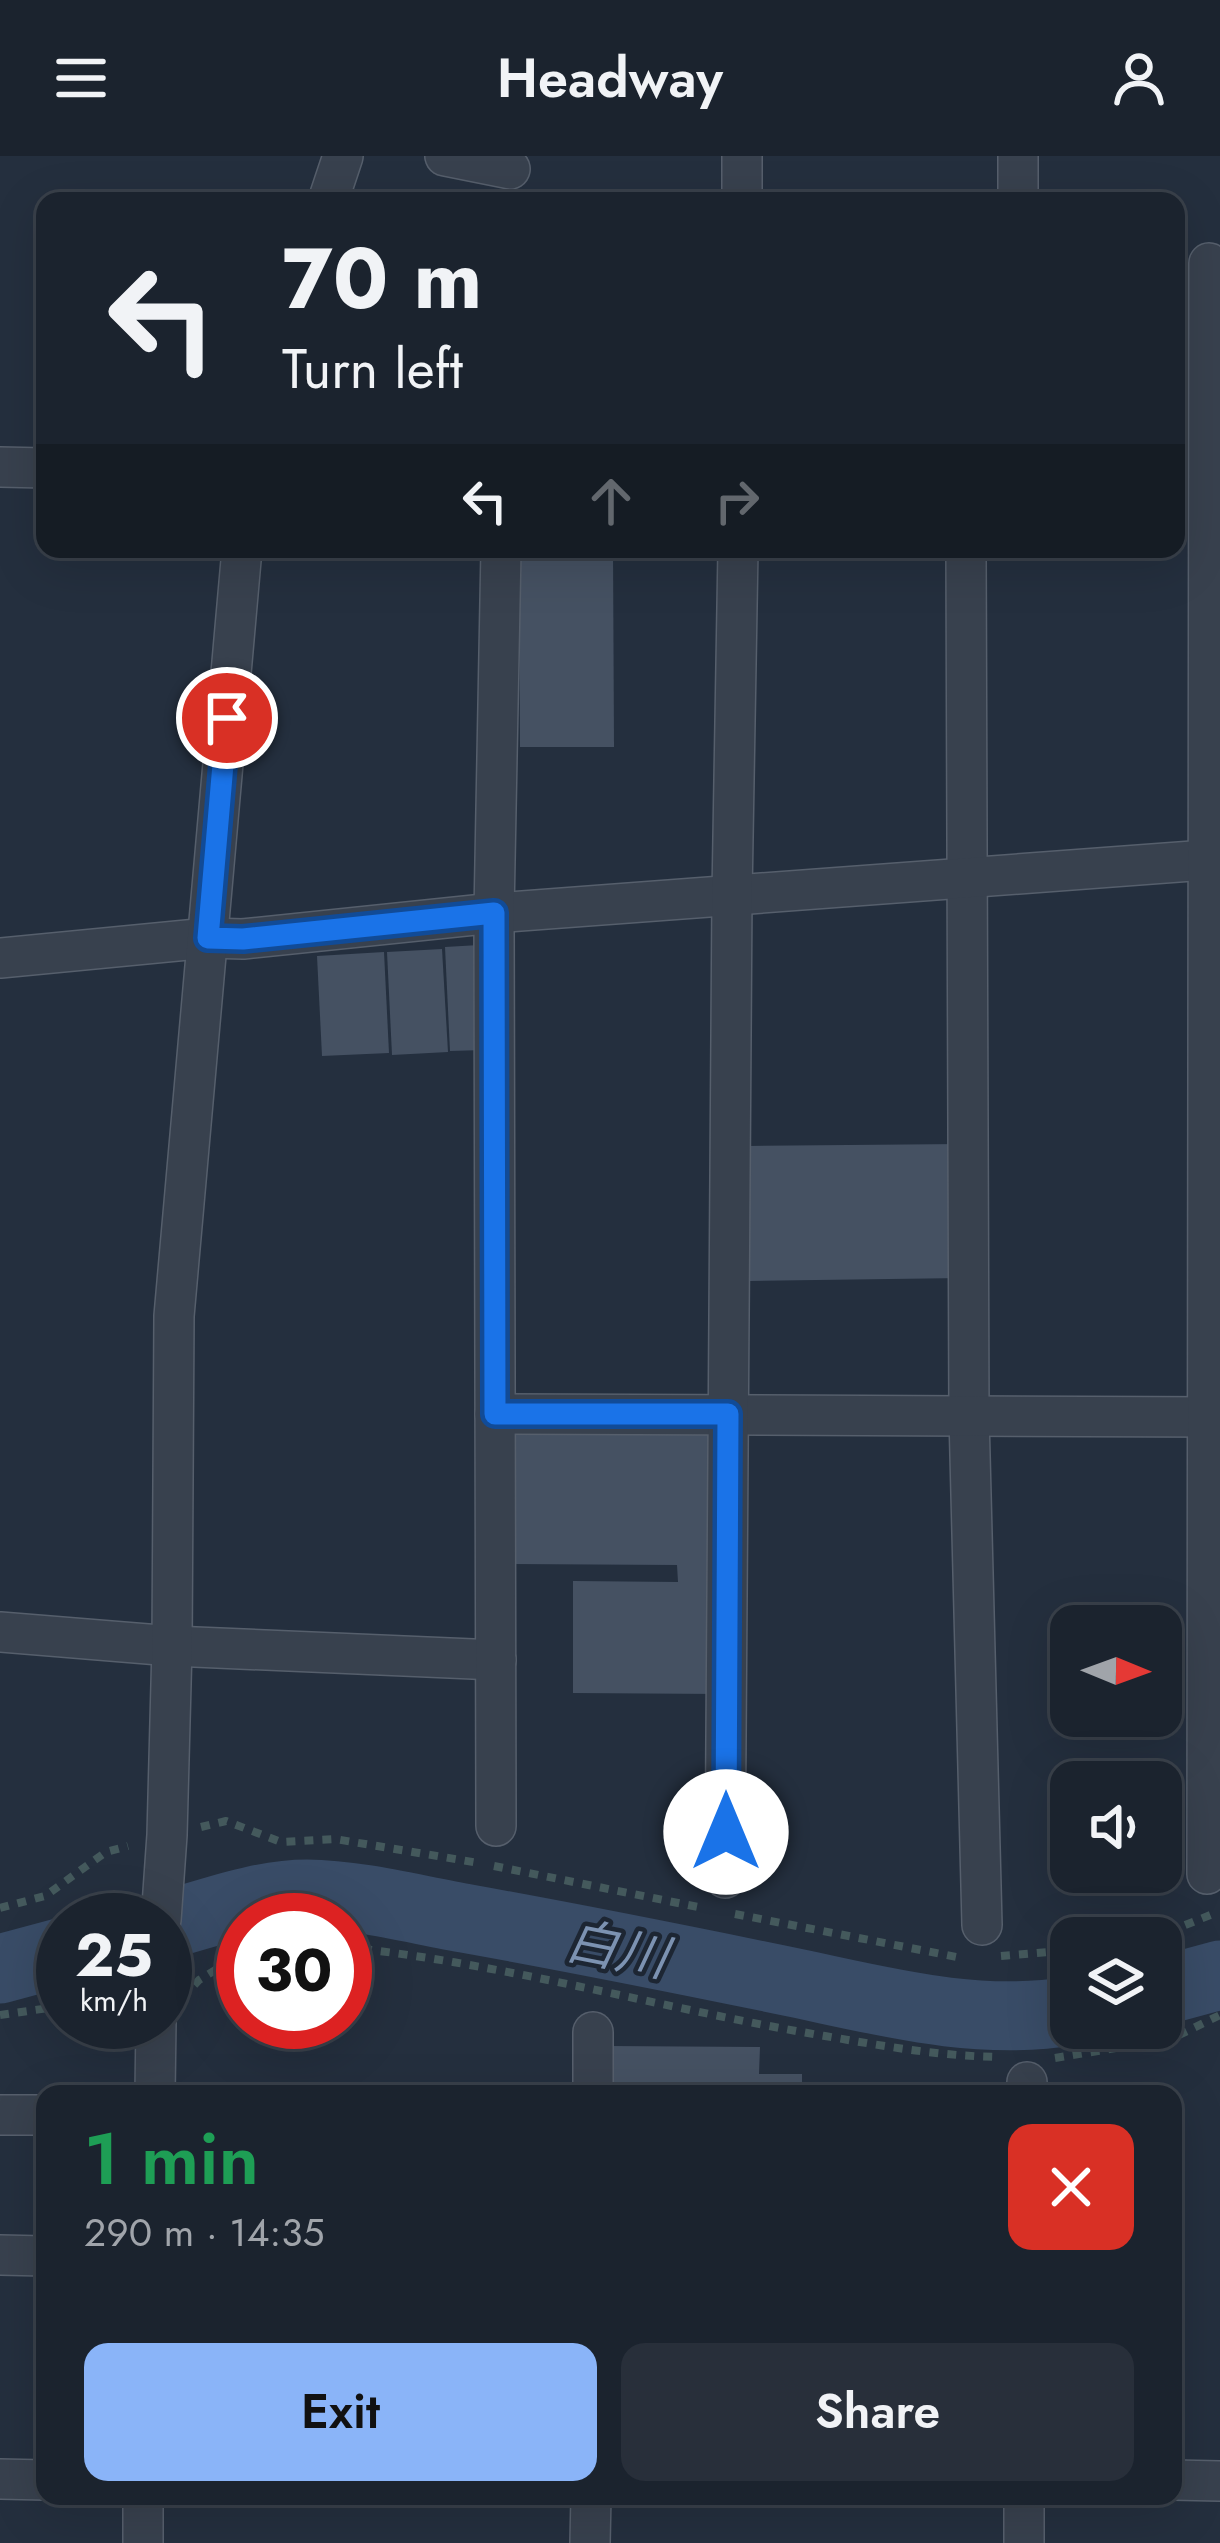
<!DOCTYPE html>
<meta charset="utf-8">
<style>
:root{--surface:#1b232e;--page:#282f3a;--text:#f1f3f6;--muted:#a0a4aa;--line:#39404a;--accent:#8ab4f8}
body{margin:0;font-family:Jost,"Noto Sans JP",sans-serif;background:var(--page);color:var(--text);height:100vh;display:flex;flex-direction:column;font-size:45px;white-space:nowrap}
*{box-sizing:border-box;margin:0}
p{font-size:39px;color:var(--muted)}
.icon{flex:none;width:66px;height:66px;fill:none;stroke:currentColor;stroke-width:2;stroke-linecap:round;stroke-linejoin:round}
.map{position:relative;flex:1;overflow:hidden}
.details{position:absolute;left:36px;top:1929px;width:1146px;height:420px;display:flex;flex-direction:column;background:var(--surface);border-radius:24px;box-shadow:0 12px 48px #0002,0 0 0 3px var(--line)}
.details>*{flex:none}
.top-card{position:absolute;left:36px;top:36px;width:1149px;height:366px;border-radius:24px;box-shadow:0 12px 48px #0002,0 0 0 3px var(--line);background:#1b232e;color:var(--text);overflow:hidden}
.needle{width:78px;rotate:91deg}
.tools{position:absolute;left:1050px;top:1449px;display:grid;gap:24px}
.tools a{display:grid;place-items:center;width:132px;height:132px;border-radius:24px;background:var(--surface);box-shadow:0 12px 48px #0002,0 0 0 3px var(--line);font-size:60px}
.speed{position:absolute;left:36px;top:1737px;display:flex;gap:24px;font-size:60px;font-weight:700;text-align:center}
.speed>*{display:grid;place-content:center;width:156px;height:156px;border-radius:50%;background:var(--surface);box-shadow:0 12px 48px #0002,0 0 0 3px var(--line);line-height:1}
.speed small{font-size:30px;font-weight:400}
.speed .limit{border:18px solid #d22;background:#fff;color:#111}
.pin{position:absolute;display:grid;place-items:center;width:102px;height:102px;color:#fff;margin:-51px;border:6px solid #fff;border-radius:50%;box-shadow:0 3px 12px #0007}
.me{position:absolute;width:132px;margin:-66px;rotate:0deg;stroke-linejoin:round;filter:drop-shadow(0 0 9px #0008)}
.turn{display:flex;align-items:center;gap:42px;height:252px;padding:0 48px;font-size:54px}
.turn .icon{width:156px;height:156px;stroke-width:2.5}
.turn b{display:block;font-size:84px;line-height:102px}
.lanes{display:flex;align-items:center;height:114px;padding:0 48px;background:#0003;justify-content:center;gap:60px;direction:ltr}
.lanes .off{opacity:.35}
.round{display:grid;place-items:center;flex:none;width:126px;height:126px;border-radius:24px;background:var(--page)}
.headline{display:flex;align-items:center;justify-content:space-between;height:204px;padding:0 48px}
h1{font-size:72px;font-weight:600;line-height:90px;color:#1e9e55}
.button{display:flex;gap:24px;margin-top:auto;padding:24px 48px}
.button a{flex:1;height:138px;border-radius:24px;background:var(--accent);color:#111;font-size:48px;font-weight:600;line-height:138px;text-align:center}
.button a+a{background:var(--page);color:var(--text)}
header{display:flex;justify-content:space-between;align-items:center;height:156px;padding:0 48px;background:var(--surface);font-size:54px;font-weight:600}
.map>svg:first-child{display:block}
</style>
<header><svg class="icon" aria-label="menu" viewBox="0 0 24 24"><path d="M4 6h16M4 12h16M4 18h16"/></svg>Headway<svg class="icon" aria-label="person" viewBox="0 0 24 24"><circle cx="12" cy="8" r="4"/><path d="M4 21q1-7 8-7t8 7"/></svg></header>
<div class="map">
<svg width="1220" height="2387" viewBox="0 0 1220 2387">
<rect width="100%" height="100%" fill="#242f3e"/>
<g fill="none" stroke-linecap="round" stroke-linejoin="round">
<g stroke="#394c67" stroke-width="69">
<path d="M 165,1769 C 211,1757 259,1738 307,1738 C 362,1739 416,1754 469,1763 C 580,1783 690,1805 801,1828 C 890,1847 979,1870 1071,1855"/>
<path d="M 0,1813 L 63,1796"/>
<path d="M 1161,1835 L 1220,1819"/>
</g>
</g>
<g fill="#455162">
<path d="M 519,393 L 613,393 L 614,591 L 520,591 Z"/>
<path d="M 479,789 L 484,894 L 450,895 L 445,791 Z"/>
<path d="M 442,793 L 448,896 L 392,899 L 387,796 Z"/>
<path d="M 384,796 L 389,897 L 322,900 L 317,800 Z"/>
<path d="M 962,988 L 963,1122 L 749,1125 L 748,990 Z"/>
<path d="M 512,1267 L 723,1269 L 721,1538 L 573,1537 L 573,1425 L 678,1426 L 677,1409 L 511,1408 Z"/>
<path d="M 608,1890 L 760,1891 L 759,1918 L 802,1918 L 802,1938 L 607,1938 Z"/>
</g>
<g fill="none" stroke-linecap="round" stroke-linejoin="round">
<defs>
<g id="street">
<path d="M 445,0 L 510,13"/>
<path d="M 742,0 L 742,45"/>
<path d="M 328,45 L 343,0"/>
<path d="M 1018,45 L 1018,0"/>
<path d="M 0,311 L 45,312"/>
<path d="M 966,393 L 969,1260 L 982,1769"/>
<path d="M 0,802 L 208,782 L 243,783 L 494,757 L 1220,703"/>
<path d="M 495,1258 L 1220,1261"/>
<path d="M 0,1476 L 172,1490 L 496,1504"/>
<path d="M 496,1670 L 494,757 L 501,393"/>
<path d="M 1207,1718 L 1209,107"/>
<path d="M 725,1722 L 732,739 L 738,393"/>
<path d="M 161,1764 L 167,1679 L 172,1490 L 174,1160 L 242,393"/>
<path d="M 155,1938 L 156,1866"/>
<path d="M 593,1938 L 593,1876"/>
<path d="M 1027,1938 L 1027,1926"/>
<path d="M 0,1959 L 45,1959"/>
<path d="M 0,2099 L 45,2100"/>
<path d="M 0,2323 L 45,2324"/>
<path d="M 1173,2324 L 1220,2325"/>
<path d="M 143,2387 L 143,2340"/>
<path d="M 590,2387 L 591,2340"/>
<path d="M 1024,2387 L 1024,2340"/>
</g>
</defs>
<use href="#street" stroke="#565f6c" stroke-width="42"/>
<g stroke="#44595c" stroke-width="8" stroke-dasharray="9 9" stroke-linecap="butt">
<path d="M 201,1671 L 226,1665 L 281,1686 L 335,1683 L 479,1707"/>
<path d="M 494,1710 L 703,1752"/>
<path d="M 0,1752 L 45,1740 L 106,1696 L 128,1690"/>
<path d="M 735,1758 L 962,1802"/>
<path d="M 1133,1782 L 1170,1775 L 1213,1758"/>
<path d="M 345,1791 C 507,1808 664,1853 825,1880 C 883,1890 939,1900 998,1901"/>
<path d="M 1001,1800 L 1071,1794"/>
<path d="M 182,1842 L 199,1824 L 243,1797"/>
<path d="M 0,1859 L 63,1850"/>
<path d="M 1055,1902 L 1171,1883 L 1220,1859"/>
</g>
<use href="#street" stroke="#38414e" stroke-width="39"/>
</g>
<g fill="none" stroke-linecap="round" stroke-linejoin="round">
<defs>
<path id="route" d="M 227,562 L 208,782 L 243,783 L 494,757 L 495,1258 L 728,1258 L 726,1676"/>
</defs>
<use href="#route" stroke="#114b97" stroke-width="30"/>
<use href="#route" stroke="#1a73e8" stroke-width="21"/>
</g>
<g text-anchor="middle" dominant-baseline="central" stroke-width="9" stroke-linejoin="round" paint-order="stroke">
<g font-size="51" font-style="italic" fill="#7c92b1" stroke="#1d2633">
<text transform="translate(617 1793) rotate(11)">白川</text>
</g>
</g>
</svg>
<div class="tools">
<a><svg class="needle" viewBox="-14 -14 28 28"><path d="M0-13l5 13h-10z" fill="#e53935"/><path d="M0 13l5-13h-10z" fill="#a0a4aa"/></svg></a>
<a><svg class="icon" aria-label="sound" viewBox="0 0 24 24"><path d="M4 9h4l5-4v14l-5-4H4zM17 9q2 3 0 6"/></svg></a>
<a><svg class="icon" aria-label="layers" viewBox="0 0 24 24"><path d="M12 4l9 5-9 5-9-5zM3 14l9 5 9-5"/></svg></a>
</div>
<div class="speed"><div>25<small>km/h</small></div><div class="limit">30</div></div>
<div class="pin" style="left:227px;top:562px;background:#d93025"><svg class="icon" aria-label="arrive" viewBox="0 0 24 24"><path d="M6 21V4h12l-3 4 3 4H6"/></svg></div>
<svg class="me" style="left:726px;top:1676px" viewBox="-20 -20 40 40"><circle r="19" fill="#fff"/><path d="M0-13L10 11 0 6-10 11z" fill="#1a73e8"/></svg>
<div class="top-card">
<div class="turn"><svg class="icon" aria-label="left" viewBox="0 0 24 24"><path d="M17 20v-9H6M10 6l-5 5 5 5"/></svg><div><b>70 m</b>Turn left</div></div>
<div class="lanes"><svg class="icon" aria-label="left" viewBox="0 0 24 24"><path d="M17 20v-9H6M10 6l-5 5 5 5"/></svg><svg class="icon off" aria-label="ahead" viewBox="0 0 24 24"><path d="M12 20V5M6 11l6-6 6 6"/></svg><svg class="icon off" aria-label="right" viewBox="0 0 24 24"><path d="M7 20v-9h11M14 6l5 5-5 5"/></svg></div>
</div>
<section class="details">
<div class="headline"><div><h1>1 min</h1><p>290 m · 14:35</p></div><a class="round" style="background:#d93025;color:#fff"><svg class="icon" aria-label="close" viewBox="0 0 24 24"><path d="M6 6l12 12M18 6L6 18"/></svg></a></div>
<div class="button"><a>Exit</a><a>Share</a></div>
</section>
</div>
